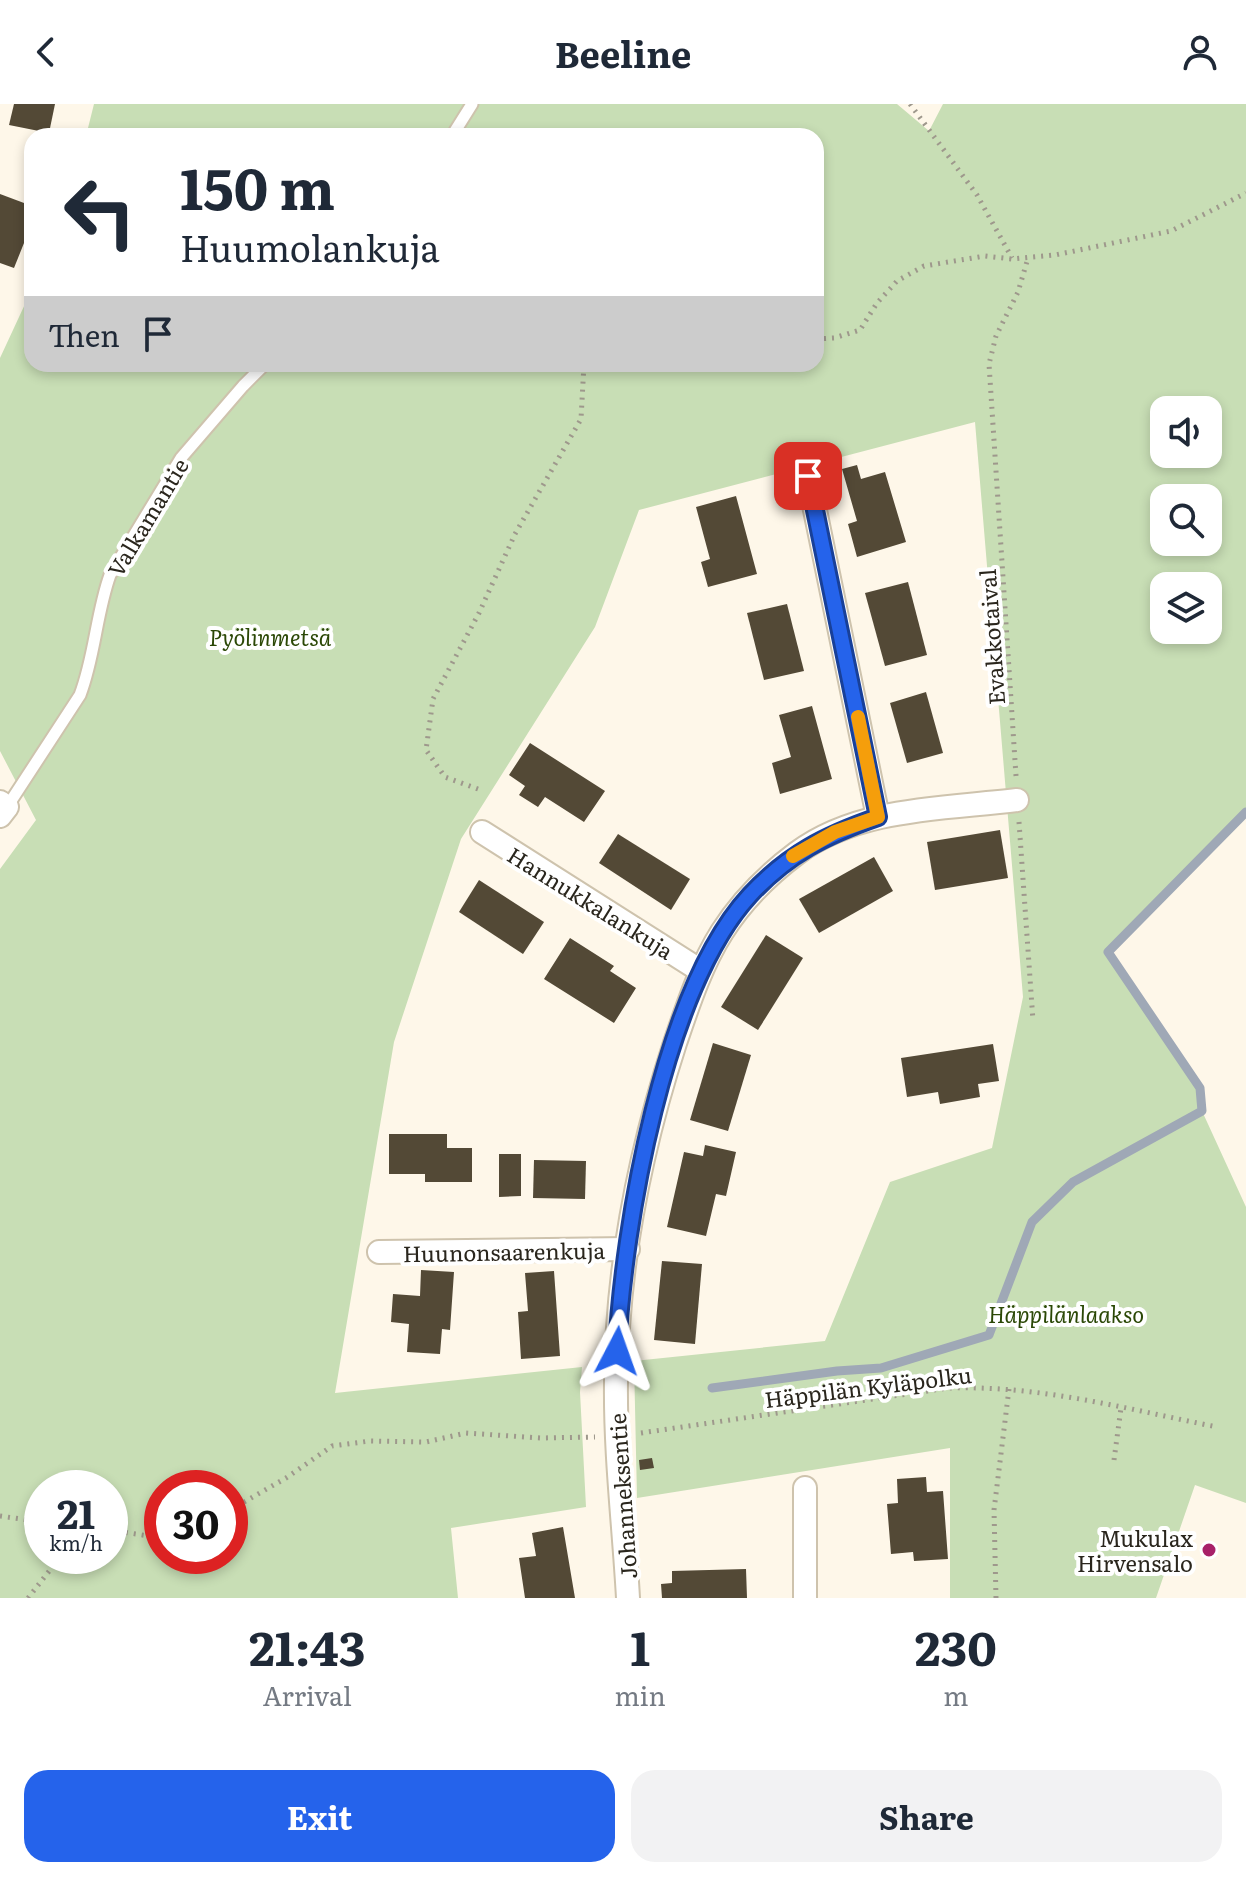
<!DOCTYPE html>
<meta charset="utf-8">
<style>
:root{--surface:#fff;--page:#f2f2f3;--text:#1f2937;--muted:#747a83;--accent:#2563eb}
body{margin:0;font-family:Literata,serif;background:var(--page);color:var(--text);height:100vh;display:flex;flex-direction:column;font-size:30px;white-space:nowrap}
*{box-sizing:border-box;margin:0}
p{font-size:26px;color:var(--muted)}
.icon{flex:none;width:44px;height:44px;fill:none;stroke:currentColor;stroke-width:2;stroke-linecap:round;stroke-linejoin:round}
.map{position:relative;height:1494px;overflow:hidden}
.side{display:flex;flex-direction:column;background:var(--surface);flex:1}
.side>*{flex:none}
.guide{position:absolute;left:24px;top:24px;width:800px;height:244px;border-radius:24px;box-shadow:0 4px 12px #0003;background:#fff;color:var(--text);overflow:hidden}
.tools{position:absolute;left:1150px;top:292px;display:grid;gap:16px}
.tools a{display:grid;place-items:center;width:72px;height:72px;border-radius:16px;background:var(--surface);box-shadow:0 4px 12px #0003;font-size:40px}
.speed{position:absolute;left:24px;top:1366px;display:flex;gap:16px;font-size:40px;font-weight:700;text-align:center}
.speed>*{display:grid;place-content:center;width:104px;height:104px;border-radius:50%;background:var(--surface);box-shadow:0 4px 12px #0003;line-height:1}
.speed small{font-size:20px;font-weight:400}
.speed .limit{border:12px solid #d22;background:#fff;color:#111}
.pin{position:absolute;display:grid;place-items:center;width:68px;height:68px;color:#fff;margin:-34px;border-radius:16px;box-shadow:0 4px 12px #0006}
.me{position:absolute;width:88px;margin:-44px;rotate:4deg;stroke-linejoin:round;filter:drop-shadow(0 0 6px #0008)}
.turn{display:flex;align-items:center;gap:28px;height:168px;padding:0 24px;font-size:36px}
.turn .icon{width:104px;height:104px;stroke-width:2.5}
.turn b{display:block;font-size:56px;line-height:68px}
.then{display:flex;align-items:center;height:76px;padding:0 24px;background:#0003;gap:16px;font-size:30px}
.eta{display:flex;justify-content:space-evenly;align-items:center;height:136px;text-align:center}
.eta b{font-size:48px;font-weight:700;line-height:56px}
.cta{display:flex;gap:16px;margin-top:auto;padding:16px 24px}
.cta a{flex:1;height:92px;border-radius:24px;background:var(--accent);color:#fff;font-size:32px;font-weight:700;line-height:92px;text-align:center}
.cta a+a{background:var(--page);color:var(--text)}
header{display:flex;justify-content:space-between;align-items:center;height:104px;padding:0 24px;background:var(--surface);font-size:36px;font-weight:700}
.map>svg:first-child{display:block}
</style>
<header><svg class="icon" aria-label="back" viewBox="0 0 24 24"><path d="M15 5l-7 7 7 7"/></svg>Beeline<svg class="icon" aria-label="person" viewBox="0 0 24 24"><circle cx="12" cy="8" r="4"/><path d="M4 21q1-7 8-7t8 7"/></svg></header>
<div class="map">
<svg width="1246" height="1494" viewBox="0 0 1246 1494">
<rect width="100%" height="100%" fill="#fef7e9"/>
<path fill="#c8deb5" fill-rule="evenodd" d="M 94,0 L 897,0 L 929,27 L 943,0 L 1246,0 L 1246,708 L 1108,848 L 1200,984 L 1202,1007 L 1246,1103 L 1246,1399 L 1195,1381 L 1156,1494 L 950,1494 L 950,1344 L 637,1394 L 634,1257 L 825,1237 L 890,1078 L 992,1044 L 1023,893 L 975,318 L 639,406 L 595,523 L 461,735 L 394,938 L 335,1289 L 582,1263 L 580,1288 L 586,1403 L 451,1424 L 458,1494 L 0,1494 L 0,765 L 36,716 L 0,647 L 0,254 L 32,185 L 32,260 L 816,260 L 816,32 L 86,32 ZM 1164,306 L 1208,306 L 1208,350 L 1164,350 ZM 1164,394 L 1208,394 L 1208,438 L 1164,438 ZM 1164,482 L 1208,482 L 1208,526 L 1164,526 ZM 42,1384 L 110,1384 L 110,1452 L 42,1452 ZM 162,1384 L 230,1384 L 230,1452 L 162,1452 Z"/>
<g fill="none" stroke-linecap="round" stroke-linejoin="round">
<path stroke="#9fa8b6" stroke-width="9" d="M 712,1284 L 837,1267 L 881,1264 L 989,1231 L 1032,1118 L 1073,1078 L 1202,1007 L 1200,984 L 1108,848 L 1246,708"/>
</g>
<g fill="#534936">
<path d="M 14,0 L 55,0 L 49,29 L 9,21 Z"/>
<path d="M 0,90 L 32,102 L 32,119 L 14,164 L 0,159 Z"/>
<path d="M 857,361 L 861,375 L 885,368 L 906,438 L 857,453 L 848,420 L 857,417 L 842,365 Z"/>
<path d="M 736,392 L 757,470 L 708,483 L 701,458 L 710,455 L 696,403 Z"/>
<path d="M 908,478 L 927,551 L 885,562 L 865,489 Z"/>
<path d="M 787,500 L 804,567 L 764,576 L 747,509 Z"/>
<path d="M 926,588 L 943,649 L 907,659 L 890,599 Z"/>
<path d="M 812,602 L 832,675 L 780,690 L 772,659 L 791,653 L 779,611 Z"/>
<path d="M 530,639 L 605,687 L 584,718 L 545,693 L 538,703 L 519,691 L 525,682 L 509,671 Z"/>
<path d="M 1000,726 L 1008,774 L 935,786 L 927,738 Z"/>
<path d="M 618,730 L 690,775 L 671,806 L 599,759 Z"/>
<path d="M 874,753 L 893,787 L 819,829 L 799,795 Z"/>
<path d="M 479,776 L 544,818 L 523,850 L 459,808 Z"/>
<path d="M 766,831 L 803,854 L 758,926 L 721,903 Z"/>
<path d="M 570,834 L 614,862 L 610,867 L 636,884 L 614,919 L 544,875 Z"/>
<path d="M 713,939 L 751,951 L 728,1027 L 690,1016 Z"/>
<path d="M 993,940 L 999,977 L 978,980 L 980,993 L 940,1000 L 938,988 L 907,993 L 901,954 Z"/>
<path d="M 389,1030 L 447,1030 L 447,1044 L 472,1044 L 472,1078 L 425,1078 L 425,1070 L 389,1070 Z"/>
<path d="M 705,1041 L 736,1048 L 726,1092 L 716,1090 L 706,1132 L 667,1123 L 684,1048 L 703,1052 Z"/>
<path d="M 499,1050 L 521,1050 L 521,1092 L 499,1093 Z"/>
<path d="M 534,1056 L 586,1057 L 585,1095 L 533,1094 Z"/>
<path d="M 662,1157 L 702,1160 L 695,1240 L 654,1236 Z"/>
<path d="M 421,1166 L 454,1168 L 450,1226 L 442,1225 L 440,1250 L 407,1248 L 409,1220 L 391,1218 L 393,1190 L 420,1192 Z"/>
<path d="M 554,1167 L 560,1252 L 521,1255 L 518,1208 L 528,1207 L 525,1169 Z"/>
<path d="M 652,1354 L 654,1364 L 640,1366 L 639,1356 Z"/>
<path d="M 926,1373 L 927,1388 L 943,1387 L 948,1455 L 914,1457 L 913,1448 L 891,1450 L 887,1400 L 898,1399 L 897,1375 Z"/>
<path d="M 563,1423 L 575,1494 L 525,1494 L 519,1454 L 536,1452 L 532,1429 Z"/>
<path d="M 746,1465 L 747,1494 L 662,1494 L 661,1480 L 672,1479 L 672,1467 Z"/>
</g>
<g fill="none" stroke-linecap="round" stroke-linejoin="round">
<defs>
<g id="lane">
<path d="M 452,32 L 472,0"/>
<path d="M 7,703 L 80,591 C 95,552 96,510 110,471 L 181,354 L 243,282 L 265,260"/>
</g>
<g id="street">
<path d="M 808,372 L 878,713"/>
<path d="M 0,698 L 7,703 L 0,712"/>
<path d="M 482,728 L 701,867"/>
<path d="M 379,1148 L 628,1145"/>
<path d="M 805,1384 L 805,1494"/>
<path d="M 628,1494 C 624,1422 615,1350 616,1277 C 617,1163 640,1047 675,939 C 688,901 701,861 722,828 C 741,798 769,770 797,749 C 859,703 944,705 1017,696"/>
</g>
</defs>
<use href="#lane" stroke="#cec3ad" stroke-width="15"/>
<use href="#street" stroke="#cec3ad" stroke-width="26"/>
<g stroke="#9e988c" stroke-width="5" stroke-dasharray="2 6" stroke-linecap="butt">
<path d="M 910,0 L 977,91 L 1012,154"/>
<path d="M 816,235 L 834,234 L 860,226 L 877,199 L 897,177 L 924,162 L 985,152 L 1012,155 L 1055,151 L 1171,127 L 1246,89"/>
<path d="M 1016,672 L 989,260 L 996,232 L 1018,188 L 1028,154"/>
<path d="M 478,685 L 445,673 L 426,646 L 433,595 L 479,509 L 515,430 L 581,315 L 584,260"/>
<path d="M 1019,718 L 1033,917"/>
<path d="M 641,1329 L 948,1284 C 1040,1281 1127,1305 1217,1323"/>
<path d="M 1114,1356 L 1121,1304"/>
<path d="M 230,1406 L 286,1374 L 332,1342 L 370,1337 L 426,1338 L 466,1329 L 540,1334 L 595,1333"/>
<path d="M 0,1412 L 42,1418"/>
<path d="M 110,1426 L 162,1434"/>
<path d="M 28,1494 L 61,1452"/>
<path d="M 996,1494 L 994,1406 L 1009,1285"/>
</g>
<use href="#lane" stroke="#fff" stroke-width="11"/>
<use href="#street" stroke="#fff" stroke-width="22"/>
</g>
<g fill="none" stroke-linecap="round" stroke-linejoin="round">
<defs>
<path id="route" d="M 617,1247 C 623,1122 664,884 750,791 C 788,750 826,731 878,713 L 808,372"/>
</defs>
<use href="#route" stroke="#184099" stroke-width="20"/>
<use href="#route" stroke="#2563eb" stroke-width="14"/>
<path stroke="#f59e0b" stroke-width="14" d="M 793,752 L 835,728 L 878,713 L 858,613"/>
</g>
<circle fill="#a82169" stroke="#fff" stroke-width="3" cx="1209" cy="1446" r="8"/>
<g text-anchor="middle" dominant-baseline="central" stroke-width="8" stroke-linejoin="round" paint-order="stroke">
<g font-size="22" fill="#2a261d" stroke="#fff">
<text transform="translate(147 413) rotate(-59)">Valkamantie</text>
<text transform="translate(991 533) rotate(-94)">Evakkotaival</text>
<text transform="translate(591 798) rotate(32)">Hannukkalankuja</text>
<text transform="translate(504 1147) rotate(-1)">Huunonsaarenkuja</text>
<text transform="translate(868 1282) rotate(-7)">Häppilän Kyläpolku</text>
<text transform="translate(622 1392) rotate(-94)">Johanneksentie</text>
</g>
<g font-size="22" font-style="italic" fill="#2b4806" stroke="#fff">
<text x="270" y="532">Pyölinmetsä</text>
<text x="1066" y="1209">Häppilänlaakso</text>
</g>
<g font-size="22" fill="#2a261d" stroke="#fff" text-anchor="end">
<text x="1193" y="1433">Mukulax<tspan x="1193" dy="25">Hirvensalo</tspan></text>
</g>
</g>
</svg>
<div class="tools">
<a><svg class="icon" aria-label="sound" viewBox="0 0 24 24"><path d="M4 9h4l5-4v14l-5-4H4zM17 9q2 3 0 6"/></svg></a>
<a><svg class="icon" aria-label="search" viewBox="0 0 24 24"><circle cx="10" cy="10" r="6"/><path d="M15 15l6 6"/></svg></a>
<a><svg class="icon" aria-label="layers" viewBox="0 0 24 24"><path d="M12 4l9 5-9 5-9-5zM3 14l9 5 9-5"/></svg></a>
</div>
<div class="speed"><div>21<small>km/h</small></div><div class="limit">30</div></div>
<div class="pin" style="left:808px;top:372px;background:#d93025"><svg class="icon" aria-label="arrive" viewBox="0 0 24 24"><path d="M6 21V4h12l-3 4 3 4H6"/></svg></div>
<svg class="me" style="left:617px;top:1247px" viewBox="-20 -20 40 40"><path d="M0-17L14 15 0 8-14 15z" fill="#2563eb" stroke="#fff" stroke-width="4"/></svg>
<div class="guide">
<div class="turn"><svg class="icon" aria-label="left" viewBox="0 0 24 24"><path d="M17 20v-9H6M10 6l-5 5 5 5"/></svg><div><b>150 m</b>Huumolankuja</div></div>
<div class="then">Then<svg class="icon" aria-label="arrive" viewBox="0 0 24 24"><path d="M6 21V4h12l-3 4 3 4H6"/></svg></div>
</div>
</div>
<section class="side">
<div class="eta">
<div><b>21:43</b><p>Arrival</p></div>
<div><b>1</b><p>min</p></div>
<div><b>230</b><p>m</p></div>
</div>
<div class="cta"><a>Exit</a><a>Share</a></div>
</section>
